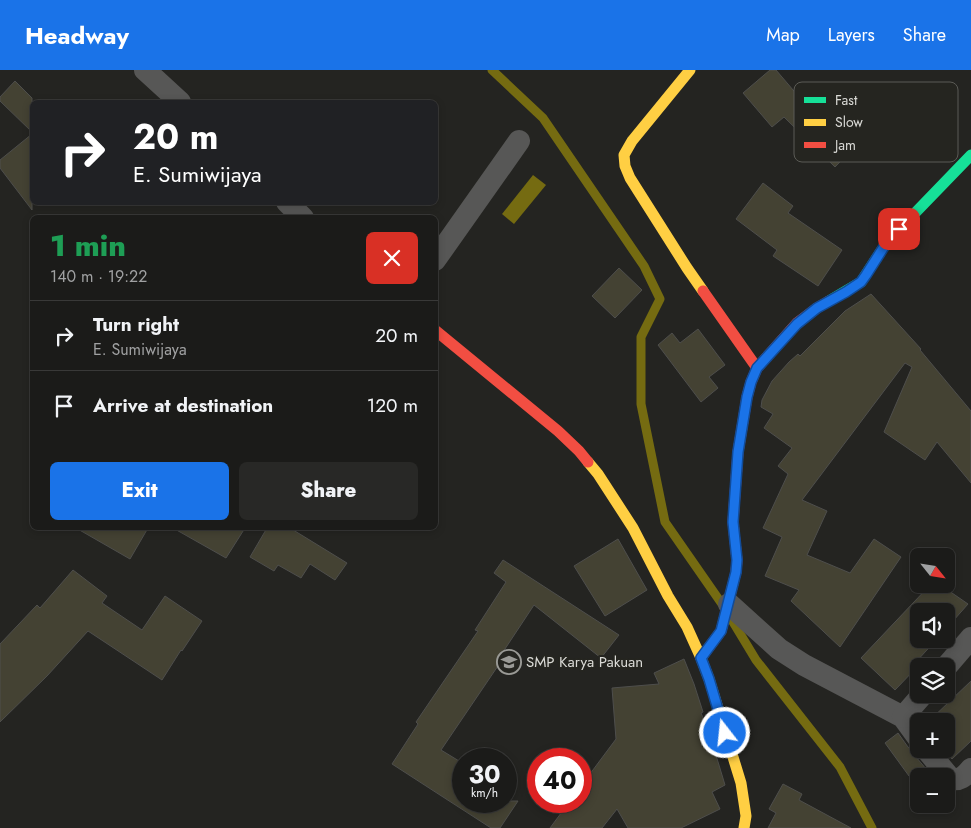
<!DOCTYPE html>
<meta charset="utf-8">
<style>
:root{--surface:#1b1b19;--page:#282826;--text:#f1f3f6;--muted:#a0a1a2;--line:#393938;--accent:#1a73e8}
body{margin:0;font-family:Jost,sans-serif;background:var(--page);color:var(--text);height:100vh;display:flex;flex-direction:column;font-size:19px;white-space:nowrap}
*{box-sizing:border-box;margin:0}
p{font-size:16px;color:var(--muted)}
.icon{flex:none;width:28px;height:28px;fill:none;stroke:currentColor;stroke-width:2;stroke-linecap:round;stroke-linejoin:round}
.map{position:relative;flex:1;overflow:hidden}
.drawer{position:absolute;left:30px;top:145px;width:408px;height:315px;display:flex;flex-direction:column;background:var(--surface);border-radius:8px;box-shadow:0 2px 8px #0003,0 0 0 1px var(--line)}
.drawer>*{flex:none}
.top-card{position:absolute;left:30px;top:30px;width:408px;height:105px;border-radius:8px;box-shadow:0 2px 8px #0003,0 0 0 1px var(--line);background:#202124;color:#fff;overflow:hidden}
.needle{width:32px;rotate:120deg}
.controls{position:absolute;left:910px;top:478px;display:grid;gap:10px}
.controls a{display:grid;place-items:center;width:45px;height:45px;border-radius:8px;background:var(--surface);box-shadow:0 2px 8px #0003,0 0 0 1px var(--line);font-size:25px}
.speed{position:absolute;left:452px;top:678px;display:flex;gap:10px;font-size:25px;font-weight:700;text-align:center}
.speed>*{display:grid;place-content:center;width:65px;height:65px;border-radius:50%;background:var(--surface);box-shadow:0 2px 8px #0003,0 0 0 1px var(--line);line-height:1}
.speed small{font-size:12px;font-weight:400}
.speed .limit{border:8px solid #d22;background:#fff;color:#111}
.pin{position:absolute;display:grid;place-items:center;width:42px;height:42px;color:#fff;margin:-21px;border-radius:10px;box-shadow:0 2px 8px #0006}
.me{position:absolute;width:55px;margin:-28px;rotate:344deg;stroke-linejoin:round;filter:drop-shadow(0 0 4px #0008)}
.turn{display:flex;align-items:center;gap:18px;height:105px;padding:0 20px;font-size:22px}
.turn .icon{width:65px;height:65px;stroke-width:2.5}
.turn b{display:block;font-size:35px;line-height:42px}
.round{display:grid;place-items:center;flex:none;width:52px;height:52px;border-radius:8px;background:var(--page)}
.overview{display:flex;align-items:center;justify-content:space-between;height:85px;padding:0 20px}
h1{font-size:30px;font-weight:800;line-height:38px;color:#1e9e55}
.button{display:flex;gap:10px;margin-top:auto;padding:10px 20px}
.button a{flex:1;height:58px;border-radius:8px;background:var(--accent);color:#fff;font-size:20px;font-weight:800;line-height:58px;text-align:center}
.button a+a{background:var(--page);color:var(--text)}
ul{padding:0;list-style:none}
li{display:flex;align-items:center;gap:15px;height:70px;padding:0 20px;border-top:1px solid var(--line)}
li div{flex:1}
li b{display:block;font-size:19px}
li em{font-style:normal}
header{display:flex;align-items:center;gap:30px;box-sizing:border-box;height:70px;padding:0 25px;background:var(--accent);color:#fff}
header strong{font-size:24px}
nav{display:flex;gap:28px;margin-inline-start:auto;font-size:18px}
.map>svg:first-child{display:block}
</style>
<header>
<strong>Headway</strong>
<nav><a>Map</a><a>Layers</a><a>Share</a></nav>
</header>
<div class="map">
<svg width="971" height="758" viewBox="0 0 971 758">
<rect width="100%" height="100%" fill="#242421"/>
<path fill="#756b11" d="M 533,105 L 546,115 L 514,154 L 502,144 Z"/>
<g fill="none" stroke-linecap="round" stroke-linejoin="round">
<g stroke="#756b11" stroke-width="9">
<path d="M 492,0 L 543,48 L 644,196 L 660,229 L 641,267 L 641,334 L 665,452 L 722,534"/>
<path d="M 730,547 L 756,590 L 840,697 L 872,758"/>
</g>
</g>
<g fill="#444233" stroke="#4e4e4c">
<path d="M 770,0 L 776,0 L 811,41 L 820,31 L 860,71 L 835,97 L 784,47 L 772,57 L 743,23 Z"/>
<path d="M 15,11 L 32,28 L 32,62 L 0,31 L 0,27 Z"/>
<path d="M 32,64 L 32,140 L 0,98 L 0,90 Z"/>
<path d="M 763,113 L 793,136 L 788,143 L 842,180 L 818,216 L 773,186 L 777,180 L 736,149 Z"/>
<path d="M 619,198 L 642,220 L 615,248 L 592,226 Z"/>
<path d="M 871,224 L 921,279 L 920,280 L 971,341 L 971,413 L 937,372 L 925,390 L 884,362 L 912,297 L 905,293 L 802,430 L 827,441 L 807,485 L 850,503 L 874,469 L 901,487 L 840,577 L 791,531 L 799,520 L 765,506 L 782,467 L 763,458 L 788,404 L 778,396 L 792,378 L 764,358 L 773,344 L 761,337 L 762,330 L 772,311 L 789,292 L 798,284 L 800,286 L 845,241 Z"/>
<path d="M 698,259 L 725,295 L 709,307 L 718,318 L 701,332 L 658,275 L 672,263 L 680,273 Z"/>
<path d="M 76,458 L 148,458 L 130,489 Z"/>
<path d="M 173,458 L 245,458 L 226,488 Z"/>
<path d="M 267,458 L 290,458 L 347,493 L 335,510 L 310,494 L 301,508 L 278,495 L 274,501 L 250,487 Z"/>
<path d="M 618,469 L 647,520 L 605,546 L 574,496 Z"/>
<path d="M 503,490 L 619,565 L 601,588 L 534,535 L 501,585 L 504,587 L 441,680 L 464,694 L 464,731 L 518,731 L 500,758 L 491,758 L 392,694 L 418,654 L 416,652 L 478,561 L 475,560 L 506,512 L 494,503 Z"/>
<path d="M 73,500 L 107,526 L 102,533 L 142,560 L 165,526 L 202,551 L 182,581 L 181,580 L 162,610 L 88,561 L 47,606 L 0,652 L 0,574 L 37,535 L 40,538 Z"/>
<path d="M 931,514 L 939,514 L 968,534 L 946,559 L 946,541 L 919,541 L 919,569 L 937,569 L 915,593 L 918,596 L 895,620 L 861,588 Z"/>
<path d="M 684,589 L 694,614 L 703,642 L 701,643 L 709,662 L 725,715 L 712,722 L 720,739 L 681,758 L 628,758 L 617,739 L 602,758 L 550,758 L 570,731 L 581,731 L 581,716 L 616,669 L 612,618 L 659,614 L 654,603 Z"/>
<path d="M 971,611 L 971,671 L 952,689 L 943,679 L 946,679 L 946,651 L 929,651 Z"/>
<path d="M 898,663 L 908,677 L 913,681 L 916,687 L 932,706 L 909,706 L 885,673 Z"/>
<path d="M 783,714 L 802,724 L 799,730 L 851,758 L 768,758 L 776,743 L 769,739 Z"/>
</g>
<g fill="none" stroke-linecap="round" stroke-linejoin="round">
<g stroke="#575756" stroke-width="22">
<path d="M 145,0 L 180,32"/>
<path d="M 287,132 L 303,148"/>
<path d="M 435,190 L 519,71"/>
<path d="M 729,534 L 779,579 L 804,595 L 903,647 L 919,669"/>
<path d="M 946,597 L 971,568"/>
<path d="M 903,647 L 923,624"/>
<path d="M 926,679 L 950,708 C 959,712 965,706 971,699"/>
</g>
<path stroke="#16e098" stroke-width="11" d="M 829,231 L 861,212 L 887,172 L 971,85"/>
<g stroke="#ffcf43" stroke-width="11">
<path d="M 690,0 L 632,71 L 624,85 L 625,96 L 630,108 L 687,198 L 703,221"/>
<path d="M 588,392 L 598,404 L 633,458 L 668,526 L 687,557 L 701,588 L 709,609 L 741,713 L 746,746 L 744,758"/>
</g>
<g stroke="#f24e42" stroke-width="11">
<path d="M 703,221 L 757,298"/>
<path d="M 435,260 L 558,361 L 579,381 L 588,392"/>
<path d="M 701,588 L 721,561 L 736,502 L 737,490 L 733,452 L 738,382 L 747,327 L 751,312 L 757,298 L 797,253 L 817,238 L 829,231"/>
</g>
</g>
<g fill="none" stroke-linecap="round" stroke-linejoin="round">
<defs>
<path id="route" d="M 725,663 L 709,609 L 701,588 L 721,561 L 736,502 L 737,490 L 733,452 L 738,382 L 747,327 L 751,312 L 757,298 L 797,254 L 817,238 L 846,222 L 861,212 L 866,205 L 887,172 L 899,159"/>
</defs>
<use href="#route" stroke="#114b97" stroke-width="12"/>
<use href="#route" stroke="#1a73e8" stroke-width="9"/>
</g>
<defs>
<symbol id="school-ring" viewBox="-11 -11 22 22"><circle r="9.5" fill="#252520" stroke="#9a9a96" stroke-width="1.5"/><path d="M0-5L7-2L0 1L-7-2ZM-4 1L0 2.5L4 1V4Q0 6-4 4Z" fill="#9a9a96"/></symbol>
</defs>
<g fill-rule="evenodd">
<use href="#school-ring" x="495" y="578" width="28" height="28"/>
</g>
<g text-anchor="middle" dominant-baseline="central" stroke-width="4" stroke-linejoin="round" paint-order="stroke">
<g font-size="15" fill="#d9d9d5" stroke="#252520" text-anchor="start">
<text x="526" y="592">SMP Karya Pakuan</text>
</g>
</g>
<rect x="794" y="12" width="164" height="80" rx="8" fill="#252520" stroke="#5b5b56" stroke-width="1"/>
<rect x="804" y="27" width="22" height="6" fill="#16e098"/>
<rect x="804" y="49" width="22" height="7" fill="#ffcf43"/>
<rect x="804" y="72" width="22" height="6" fill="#f24e42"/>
<g font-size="14" fill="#d9d9d5">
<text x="835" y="35">Fast</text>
<text x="835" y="57">Slow</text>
<text x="835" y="80">Jam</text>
</g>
</svg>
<div class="controls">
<a><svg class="needle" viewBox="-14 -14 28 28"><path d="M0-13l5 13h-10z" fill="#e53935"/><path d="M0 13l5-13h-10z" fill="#a0a1a2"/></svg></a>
<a><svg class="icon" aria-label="sound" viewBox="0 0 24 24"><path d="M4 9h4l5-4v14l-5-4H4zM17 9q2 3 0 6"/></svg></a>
<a><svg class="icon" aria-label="layers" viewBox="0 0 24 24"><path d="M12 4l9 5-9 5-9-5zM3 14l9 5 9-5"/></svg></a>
<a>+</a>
<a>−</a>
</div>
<div class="speed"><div>30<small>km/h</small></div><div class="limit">40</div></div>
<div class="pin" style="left:899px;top:159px;background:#d93025"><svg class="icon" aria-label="arrive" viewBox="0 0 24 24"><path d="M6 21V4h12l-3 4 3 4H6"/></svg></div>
<svg class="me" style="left:725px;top:663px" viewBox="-20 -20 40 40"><circle r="17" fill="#1a73e8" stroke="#fff" stroke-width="3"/><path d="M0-11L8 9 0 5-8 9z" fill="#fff"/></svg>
<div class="top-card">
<div class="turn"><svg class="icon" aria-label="right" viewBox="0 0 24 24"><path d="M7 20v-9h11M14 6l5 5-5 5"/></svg><div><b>20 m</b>E. Sumiwijaya</div></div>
</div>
<section class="drawer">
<div class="overview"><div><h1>1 min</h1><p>140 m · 19:22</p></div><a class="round" style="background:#d93025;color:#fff"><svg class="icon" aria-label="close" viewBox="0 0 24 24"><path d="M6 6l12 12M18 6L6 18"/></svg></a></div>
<ul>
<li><svg class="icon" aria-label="right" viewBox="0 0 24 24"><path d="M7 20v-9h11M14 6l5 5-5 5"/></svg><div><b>Turn right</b><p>E. Sumiwijaya</p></div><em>20 m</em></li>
<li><svg class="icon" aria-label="arrive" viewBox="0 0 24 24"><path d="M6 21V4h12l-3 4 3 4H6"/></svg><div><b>Arrive at destination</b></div><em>120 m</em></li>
</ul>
<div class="button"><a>Exit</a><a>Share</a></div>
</section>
</div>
